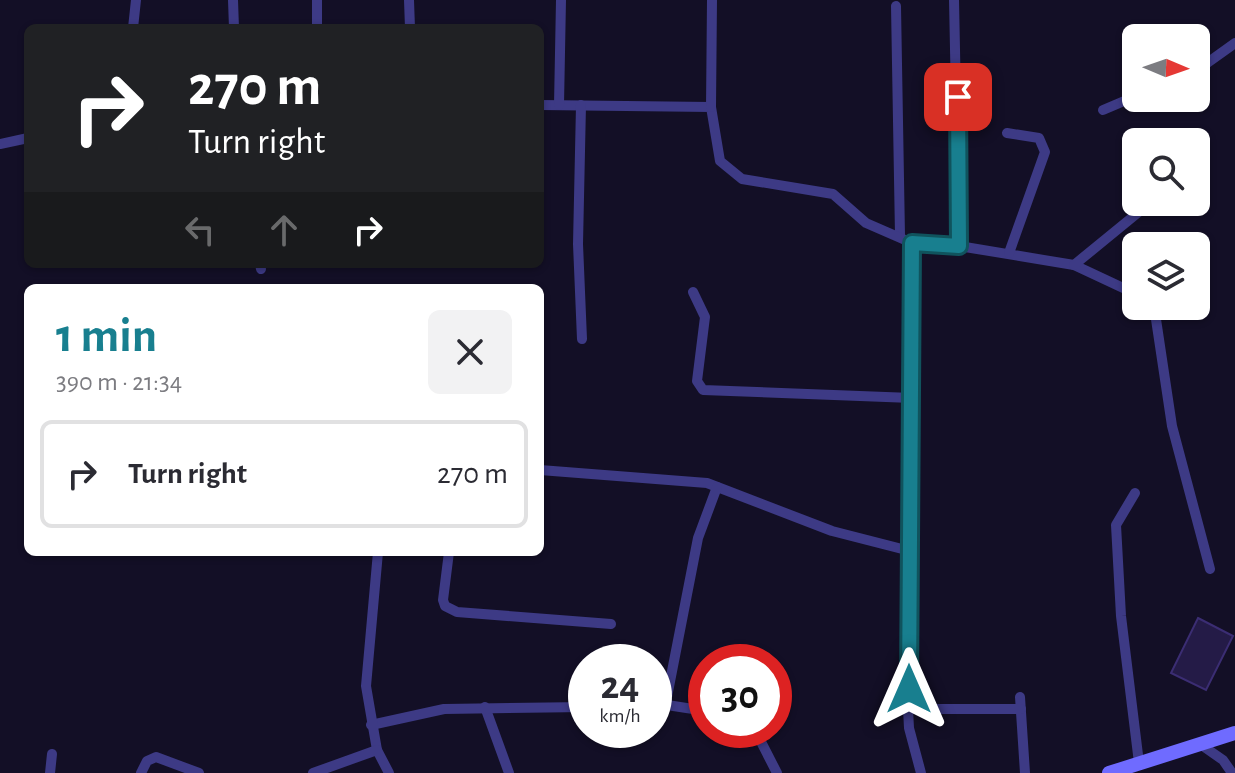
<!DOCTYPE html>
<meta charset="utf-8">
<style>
:root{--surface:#fff;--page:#f2f2f3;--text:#2b2b33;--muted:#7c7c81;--line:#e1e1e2;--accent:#187f8f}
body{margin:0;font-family:"Alegreya Sans",sans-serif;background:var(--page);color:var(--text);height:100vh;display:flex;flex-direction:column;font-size:30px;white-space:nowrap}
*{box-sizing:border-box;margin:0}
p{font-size:26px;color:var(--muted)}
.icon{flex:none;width:44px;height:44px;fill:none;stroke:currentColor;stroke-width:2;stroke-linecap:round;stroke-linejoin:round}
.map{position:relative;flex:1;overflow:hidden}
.details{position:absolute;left:24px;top:284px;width:520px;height:272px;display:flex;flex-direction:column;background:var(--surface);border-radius:12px;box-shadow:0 2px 6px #0004}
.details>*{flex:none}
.hud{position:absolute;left:24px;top:24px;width:520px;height:244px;border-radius:12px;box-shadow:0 2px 6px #0004;background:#202124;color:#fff;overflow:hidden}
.needle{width:52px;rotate:92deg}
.tools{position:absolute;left:1122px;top:24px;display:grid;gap:16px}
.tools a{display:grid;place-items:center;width:88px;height:88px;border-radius:12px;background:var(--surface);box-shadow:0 2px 6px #0004;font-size:40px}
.speed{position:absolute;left:568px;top:644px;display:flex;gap:16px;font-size:40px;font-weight:700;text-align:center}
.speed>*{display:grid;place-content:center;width:104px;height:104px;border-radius:50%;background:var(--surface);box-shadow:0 2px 6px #0004;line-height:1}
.speed small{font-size:20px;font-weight:400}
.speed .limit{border:12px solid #d22;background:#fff;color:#111}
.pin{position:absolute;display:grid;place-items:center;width:68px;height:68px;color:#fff;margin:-34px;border-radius:16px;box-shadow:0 4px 12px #0006}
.me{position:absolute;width:88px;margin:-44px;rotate:0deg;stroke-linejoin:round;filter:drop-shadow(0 0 6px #0008)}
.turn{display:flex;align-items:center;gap:28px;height:168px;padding:0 32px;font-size:36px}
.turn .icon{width:104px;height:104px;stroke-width:2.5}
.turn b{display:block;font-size:56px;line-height:68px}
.lanes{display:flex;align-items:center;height:76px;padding:0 32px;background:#0003;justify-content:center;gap:40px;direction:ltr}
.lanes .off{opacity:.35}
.round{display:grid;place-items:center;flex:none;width:84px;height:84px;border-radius:12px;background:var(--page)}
.overview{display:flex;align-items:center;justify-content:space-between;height:136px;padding:0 32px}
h1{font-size:48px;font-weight:700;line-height:60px;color:var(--accent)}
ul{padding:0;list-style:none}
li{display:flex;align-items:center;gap:24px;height:108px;margin:0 16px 12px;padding:0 16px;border:4px solid var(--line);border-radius:12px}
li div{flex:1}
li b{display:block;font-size:30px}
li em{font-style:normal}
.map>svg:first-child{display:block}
</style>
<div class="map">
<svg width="1235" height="773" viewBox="0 0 1235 773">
<rect width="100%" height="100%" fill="#130f26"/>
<path fill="#241b47" stroke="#3b2d73" stroke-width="2" d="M 1198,618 L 1233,636 L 1206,690 L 1171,673 Z"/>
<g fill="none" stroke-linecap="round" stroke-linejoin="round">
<g stroke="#3d3a85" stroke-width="10">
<path d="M 233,0 L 234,28"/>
<path d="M 317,0 L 317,28"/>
<path d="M 409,0 L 410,28"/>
<path d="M 954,0 L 959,246"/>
<path d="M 896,6 L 900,236"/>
<path d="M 133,28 L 136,0"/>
<path d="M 1196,71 L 1235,43"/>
<path d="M 540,105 L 711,107 L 720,161 L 742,179 L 833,194 L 866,223 L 912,243 L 959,246 L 1074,265 L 1136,294"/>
<path d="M 559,105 L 561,0"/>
<path d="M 581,105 L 578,244 L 582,339"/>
<path d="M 711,107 L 712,0"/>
<path d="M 1103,110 L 1136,96"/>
<path d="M 1007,133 L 1039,138 L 1045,152 L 1009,253"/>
<path d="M 0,144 L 28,138"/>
<path d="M 912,243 L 908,709 L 909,728 L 921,773"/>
<path d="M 260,264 L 261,269"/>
<path d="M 1074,265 L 1151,202"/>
<path d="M 693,292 L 705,317 L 697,381 L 703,390 L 912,398"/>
<path d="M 1154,306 L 1172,426 L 1210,569"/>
<path d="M 540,470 L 707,483 L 832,531 L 910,551"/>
<path d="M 1135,493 L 1116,525 L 1121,616 L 1139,763"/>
<path d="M 449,552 L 443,600 L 445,606 L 457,612 L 611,624"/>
<path d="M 1020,697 L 1025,773"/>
<path d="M 666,702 L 698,538 L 717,487"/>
<path d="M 654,703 L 706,711"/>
<path d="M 485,707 L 509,773"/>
<path d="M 908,709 L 1021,709"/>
<path d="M 371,725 L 444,709 L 586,707"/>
<path d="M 755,730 L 777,773"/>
<path d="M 1200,744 L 1223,760 L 1232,773"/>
<path d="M 377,750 L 366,686 L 378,552"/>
<path d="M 50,773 L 52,754"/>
<path d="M 141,773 L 147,761 L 156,757 L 199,773"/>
<path d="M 313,773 L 377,750 L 389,773"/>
</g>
<path stroke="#6f6bff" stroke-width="14" d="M 1109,773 L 1235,733"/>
</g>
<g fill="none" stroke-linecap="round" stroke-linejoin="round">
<defs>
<path id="route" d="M 909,689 L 912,243 L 959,246 L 958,97"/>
</defs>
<use href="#route" stroke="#10535d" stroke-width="20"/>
<use href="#route" stroke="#187f8f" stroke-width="14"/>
</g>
</svg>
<div class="tools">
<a><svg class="needle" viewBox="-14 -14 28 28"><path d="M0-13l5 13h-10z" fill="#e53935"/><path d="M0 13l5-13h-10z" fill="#7c7c81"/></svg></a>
<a><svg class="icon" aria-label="search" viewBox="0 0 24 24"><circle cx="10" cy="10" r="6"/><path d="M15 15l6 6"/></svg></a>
<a><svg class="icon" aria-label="layers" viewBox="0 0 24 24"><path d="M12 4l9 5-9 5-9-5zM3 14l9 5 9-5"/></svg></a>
</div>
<div class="speed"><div>24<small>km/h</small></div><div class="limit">30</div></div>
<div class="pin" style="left:958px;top:97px;background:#d93025"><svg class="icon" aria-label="arrive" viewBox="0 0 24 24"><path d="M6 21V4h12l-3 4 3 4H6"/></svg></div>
<svg class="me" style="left:909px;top:689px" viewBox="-20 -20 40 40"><path d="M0-17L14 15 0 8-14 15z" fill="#187f8f" stroke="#fff" stroke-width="4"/></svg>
<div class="hud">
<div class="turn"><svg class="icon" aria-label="right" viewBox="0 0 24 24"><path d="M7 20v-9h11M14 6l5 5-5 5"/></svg><div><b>270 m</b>Turn right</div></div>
<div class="lanes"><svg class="icon off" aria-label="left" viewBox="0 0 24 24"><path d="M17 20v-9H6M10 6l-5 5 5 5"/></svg><svg class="icon off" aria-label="ahead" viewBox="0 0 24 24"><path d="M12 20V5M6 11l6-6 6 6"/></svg><svg class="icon" aria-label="right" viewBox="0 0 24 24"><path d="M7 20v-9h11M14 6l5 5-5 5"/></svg></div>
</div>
<section class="details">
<div class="overview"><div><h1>1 min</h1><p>390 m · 21:34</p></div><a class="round"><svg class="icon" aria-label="close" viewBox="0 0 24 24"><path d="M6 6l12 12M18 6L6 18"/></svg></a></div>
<ul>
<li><svg class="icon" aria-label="right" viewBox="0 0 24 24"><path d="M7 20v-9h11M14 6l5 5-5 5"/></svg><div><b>Turn right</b></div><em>270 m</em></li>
</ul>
</section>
</div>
